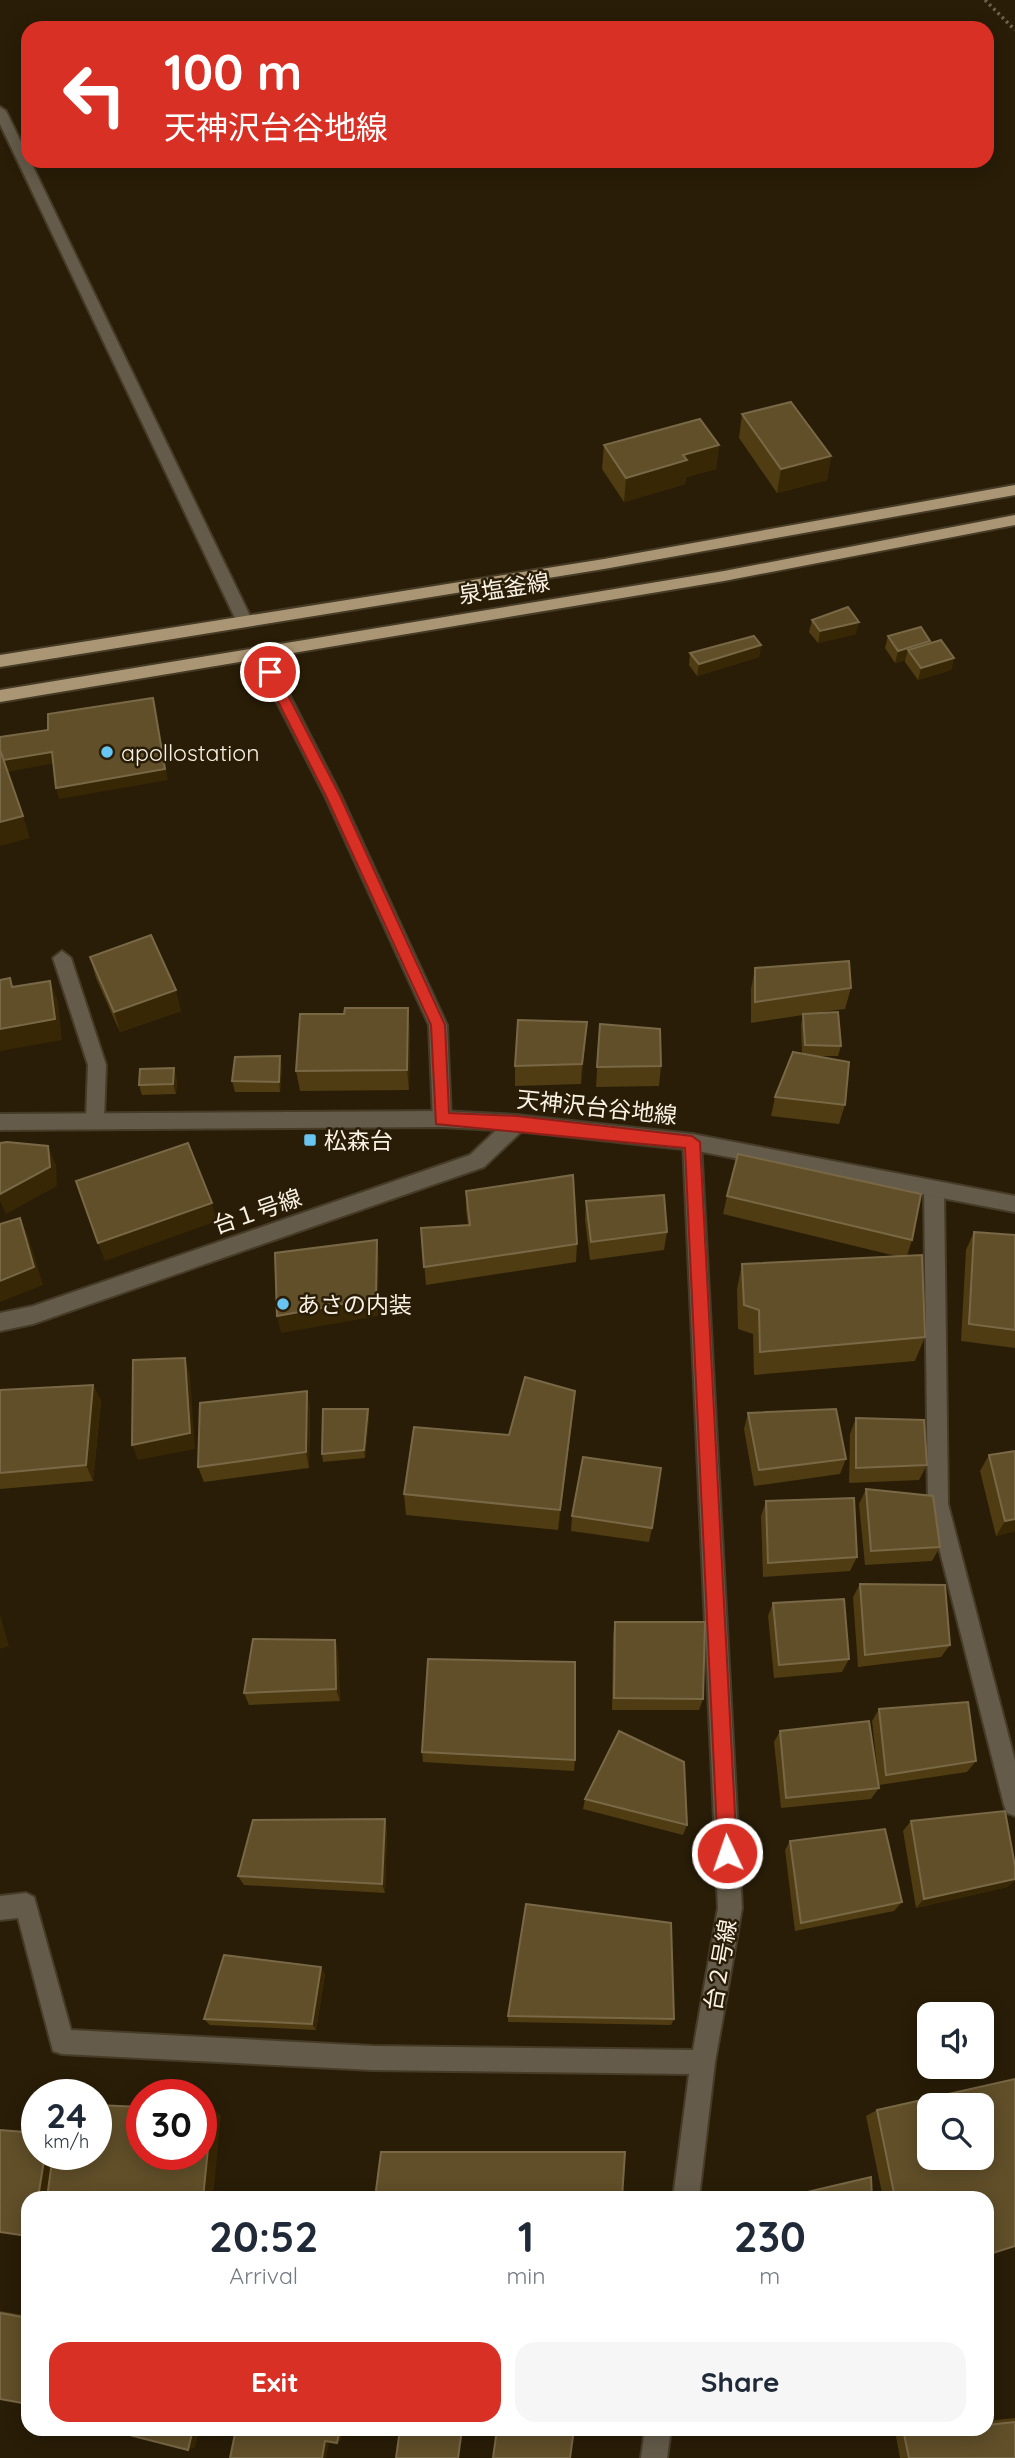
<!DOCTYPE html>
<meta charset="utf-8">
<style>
:root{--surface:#fff;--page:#f6f6f7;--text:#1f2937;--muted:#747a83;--accent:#d93025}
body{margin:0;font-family:Quicksand,"Noto Sans JP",sans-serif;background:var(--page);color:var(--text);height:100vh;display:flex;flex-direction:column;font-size:26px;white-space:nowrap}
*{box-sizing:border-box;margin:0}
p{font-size:23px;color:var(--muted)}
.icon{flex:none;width:38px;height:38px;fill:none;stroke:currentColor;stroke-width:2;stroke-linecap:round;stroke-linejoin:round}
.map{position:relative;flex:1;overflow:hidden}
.panel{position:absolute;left:21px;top:2191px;width:973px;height:245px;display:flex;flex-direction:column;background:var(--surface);border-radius:21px;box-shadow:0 4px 18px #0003}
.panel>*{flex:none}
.guide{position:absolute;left:21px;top:21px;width:973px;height:147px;border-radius:21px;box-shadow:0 4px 18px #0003;background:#d93025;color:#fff;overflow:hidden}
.tools{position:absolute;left:917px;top:2002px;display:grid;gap:14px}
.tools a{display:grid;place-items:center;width:77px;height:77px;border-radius:14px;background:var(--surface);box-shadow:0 4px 18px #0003;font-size:35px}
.speed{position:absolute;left:21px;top:2079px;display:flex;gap:14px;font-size:35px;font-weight:700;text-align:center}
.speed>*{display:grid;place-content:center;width:91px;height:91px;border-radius:50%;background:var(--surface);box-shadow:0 4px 18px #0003;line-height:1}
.speed small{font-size:18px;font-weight:400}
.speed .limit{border:10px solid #d22;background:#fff;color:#111}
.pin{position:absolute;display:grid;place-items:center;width:60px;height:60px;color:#fff;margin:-30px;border:4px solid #fff;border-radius:50%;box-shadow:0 2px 7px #0007}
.me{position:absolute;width:77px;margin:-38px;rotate:357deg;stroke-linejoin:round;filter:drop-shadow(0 0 5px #0008)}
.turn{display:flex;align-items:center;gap:24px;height:147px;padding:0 28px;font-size:32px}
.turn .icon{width:91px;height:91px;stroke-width:2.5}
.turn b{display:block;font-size:49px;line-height:60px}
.eta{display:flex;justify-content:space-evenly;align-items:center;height:119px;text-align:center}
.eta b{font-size:42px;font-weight:700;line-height:49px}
.action{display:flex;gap:14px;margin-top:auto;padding:14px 28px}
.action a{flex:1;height:80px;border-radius:21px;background:var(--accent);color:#fff;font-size:28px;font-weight:700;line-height:80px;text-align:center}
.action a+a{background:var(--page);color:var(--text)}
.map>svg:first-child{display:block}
</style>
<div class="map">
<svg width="1015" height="2458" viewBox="0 0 1015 2458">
<rect width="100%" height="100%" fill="#291d07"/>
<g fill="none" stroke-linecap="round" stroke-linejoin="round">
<defs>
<path id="service" d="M 62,951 L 71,958 L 106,1065 L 104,1120 L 102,1126 L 88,1126 L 86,1120 L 88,1065 L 53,958 Z"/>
<g id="minor">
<path d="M 0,107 L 6,111 L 252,620 L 250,624 L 238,624 L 236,620 L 0,124 Z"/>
<path d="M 259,645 L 267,651 L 341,796 L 447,1025 L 451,1119 L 449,1124 L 435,1124 L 433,1119 L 429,1025 L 325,796 L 251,651 Z"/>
<path d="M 517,1115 L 524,1117 L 526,1123 L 524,1129 L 484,1167 L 33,1324 L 0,1331 L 0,1313 L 33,1306 L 470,1155 L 510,1117 Z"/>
<path d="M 692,1134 L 699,1136 L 701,1142 L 742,1908 L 715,2062 L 699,2198 L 673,2198 L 689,2074 L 372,2070 L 62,2054 L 53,2051 L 18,1918 L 0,1920 L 0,1896 L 26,1893 L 34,1897 L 71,2030 L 372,2046 L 693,2050 L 718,1908 L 683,1142 L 685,1136 Z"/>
<path d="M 934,1181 L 941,1183 L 944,1189 L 948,1504 L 1015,1761 L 1015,1816 L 1007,1813 L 1004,1805 L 928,1504 L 924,1189 L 927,1183 Z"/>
<path d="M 645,2429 L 671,2429 L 667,2458 L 641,2458 Z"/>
</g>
<path id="tertiary" d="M 442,1111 L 517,1115 L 692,1134 L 1015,1196 L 1015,1212 L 692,1150 L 517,1131 L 442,1127 L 0,1130 L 0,1114 Z"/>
<g id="primary">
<path d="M 1015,485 L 1015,495 L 604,569 L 0,667 L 0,655 L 604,559 Z"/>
<path d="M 1015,515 L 1015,525 L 724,581 L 0,702 L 0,690 L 724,571 Z"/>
</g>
</defs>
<use href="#service" stroke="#463b26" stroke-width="4"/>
<use href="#minor" stroke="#463b26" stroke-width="4"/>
<use href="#tertiary" stroke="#463b26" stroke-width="4"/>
<use href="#primary" stroke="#463b26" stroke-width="4"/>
<path stroke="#6d634f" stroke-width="3.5" stroke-dasharray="2.5 3.5" stroke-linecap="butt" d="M 985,0 L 1015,30"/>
<use href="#service" fill="#645b4a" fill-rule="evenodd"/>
<use href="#minor" fill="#645b4a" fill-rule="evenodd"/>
<use href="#tertiary" fill="#645b4a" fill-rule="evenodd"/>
<use href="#primary" fill="#aa9674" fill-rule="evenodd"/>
</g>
<g fill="#4f3c13">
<path d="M 742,414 L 831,456 L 827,480 L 777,493 L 739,438 Z"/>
<path d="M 604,445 L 719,445 L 716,469 L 686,477 L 685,484 L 624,502 L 602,469 Z"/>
<path d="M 812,620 L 856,634 L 818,643 L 809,632 Z"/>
<path d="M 888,636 L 930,643 L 954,658 L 951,670 L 918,680 L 905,662 L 905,660 L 895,663 L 885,648 Z"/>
<path d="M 761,645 L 759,657 L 697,676 L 689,665 L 690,653 Z"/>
<path d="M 90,957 L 181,1011 L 120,1032 L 96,978 Z"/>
<path d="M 755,968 L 851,988 L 845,1009 L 813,1013 L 841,1046 L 838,1056 L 814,1056 L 845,1105 L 839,1124 L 771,1116 L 775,1097 L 802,1054 L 801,1025 L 803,1015 L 751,1023 L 751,989 Z"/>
<path d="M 587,1022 L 581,1084 L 515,1086 L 515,1066 Z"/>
<path d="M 600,1024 L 661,1066 L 659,1086 L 596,1087 Z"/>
<path d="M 410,1028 L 409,1090 L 300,1091 L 296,1071 Z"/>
<path d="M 282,1067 L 280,1092 L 235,1092 L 232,1081 Z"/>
<path d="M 177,1079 L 176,1094 L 142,1095 L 139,1085 Z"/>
<path d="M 466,1191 L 577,1244 L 576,1262 L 426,1285 L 421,1228 L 468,1225 L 466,1210 Z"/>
<path d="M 727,1196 L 912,1240 L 907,1256 L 925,1337 L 915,1361 L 754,1375 L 753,1334 L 738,1329 L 737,1289 L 742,1264 L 896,1256 L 723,1214 Z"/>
<path d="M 586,1201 L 667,1232 L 664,1250 L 590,1260 L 585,1220 Z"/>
<path d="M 974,1232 L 1015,1235 L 1015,1348 L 961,1341 L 966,1250 Z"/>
<path d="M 93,1385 L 101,1401 L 93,1481 L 0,1489 L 0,1390 Z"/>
<path d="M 575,1391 L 573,1414 L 558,1530 L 406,1515 L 404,1494 L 509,1435 Z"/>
<path d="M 310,1407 L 309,1468 L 204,1482 L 198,1467 Z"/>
<path d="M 368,1409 L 369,1417 L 365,1458 L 323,1462 L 322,1454 Z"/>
<path d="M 748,1413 L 846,1459 L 840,1474 L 754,1486 L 744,1429 Z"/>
<path d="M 856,1418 L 927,1465 L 919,1480 L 849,1483 L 850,1434 Z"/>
<path d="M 989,1455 L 1015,1531 L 996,1536 L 980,1471 Z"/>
<path d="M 866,1489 L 940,1547 L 932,1561 L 865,1565 L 859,1504 Z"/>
<path d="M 766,1501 L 857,1557 L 850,1571 L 763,1577 L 761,1516 Z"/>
<path d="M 572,1516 L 652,1528 L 649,1542 L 571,1531 Z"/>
<path d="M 860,1584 L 950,1645 L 941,1657 L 858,1667 L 853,1597 Z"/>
<path d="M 773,1603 L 849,1659 L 842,1672 L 774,1678 L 768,1616 Z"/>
<path d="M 615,1622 L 703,1699 L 699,1710 L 612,1710 L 613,1635 Z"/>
<path d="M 335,1640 L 338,1653 L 340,1701 L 249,1705 L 244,1693 Z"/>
<path d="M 879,1709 L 976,1761 L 967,1772 L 879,1785 L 872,1721 Z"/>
<path d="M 780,1731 L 879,1788 L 871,1799 L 781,1808 L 774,1742 Z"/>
<path d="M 422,1752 L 575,1760 L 574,1771 L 423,1762 Z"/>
<path d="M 585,1799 L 687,1825 L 683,1835 L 583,1809 Z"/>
<path d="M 911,1821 L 1015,1866 L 1015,1880 L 1007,1887 L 916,1908 L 903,1831 Z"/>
<path d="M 387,1828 L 385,1893 L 244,1885 L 238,1876 Z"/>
<path d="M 790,1841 L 902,1902 L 894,1911 L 795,1931 L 785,1850 Z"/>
<path d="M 325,1974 L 316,2030 L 210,2025 L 204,2019 Z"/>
<path d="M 508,2016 L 674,2019 L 671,2025 L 508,2022 Z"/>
<path d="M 877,2110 L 987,2198 L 883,2198 L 866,2116 Z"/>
<path d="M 0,2311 L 28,2316 L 28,2404 L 0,2399 Z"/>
<path d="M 1015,2418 L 1015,2458 L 900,2458 L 895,2431 L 914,2429 L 987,2429 L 987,2421 Z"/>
</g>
<g fill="#382705">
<path d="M 719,445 L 716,469 L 686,477 L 685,484 L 624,502 L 626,478 L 683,455 Z"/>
<path d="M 831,456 L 827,480 L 777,493 L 781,469 Z"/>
<path d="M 859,622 L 856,634 L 818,643 L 820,631 Z"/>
<path d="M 930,641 L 927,653 L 908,650 L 905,660 L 895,663 L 898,651 Z"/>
<path d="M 761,645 L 759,657 L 697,676 L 699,664 Z"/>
<path d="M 954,658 L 951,670 L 918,680 L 921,668 Z"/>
<path d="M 153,698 L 168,780 L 59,799 L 56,788 Z"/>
<path d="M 52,752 L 55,763 L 7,772 L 3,760 Z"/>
<path d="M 23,816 L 30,838 L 0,846 L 0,822 Z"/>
<path d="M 50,981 L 58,1001 L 62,1040 L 0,1051 L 0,1029 Z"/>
<path d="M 176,990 L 181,1011 L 120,1032 L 114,1012 Z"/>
<path d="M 408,1008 L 410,1028 L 409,1090 L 407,1070 Z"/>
<path d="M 587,1022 L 585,1043 L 581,1084 L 582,1064 Z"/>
<path d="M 280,1056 L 282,1067 L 280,1092 L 279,1082 Z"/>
<path d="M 174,1068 L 177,1079 L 176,1094 L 173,1084 Z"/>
<path d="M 48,1146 L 56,1165 L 57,1186 L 6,1214 L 0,1201 L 0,1194 Z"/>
<path d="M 212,1203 L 217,1221 L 105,1261 L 98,1243 Z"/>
<path d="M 20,1218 L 28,1236 L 43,1285 L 0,1302 L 0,1281 Z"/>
<path d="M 377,1240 L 379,1258 L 378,1316 L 281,1333 L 277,1316 Z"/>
<path d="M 185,1358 L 190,1375 L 195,1449 L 138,1460 L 132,1445 Z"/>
<path d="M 93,1385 L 101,1401 L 93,1481 L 86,1465 Z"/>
<path d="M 307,1391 L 310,1407 L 309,1468 L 306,1452 Z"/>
<path d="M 575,1391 L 573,1414 L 558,1530 L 560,1510 Z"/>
<path d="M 368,1409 L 369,1417 L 365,1458 L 364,1450 Z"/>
<path d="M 1015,1519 L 1015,1531 L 996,1536 L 1005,1521 Z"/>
<path d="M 0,1615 L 9,1646 L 0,1649 Z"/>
<path d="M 335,1640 L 338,1653 L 340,1701 L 336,1689 Z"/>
<path d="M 385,1819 L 387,1828 L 385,1893 L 382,1884 Z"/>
<path d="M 1015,1879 L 1015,1880 L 1007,1887 L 916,1908 L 924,1899 Z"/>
<path d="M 321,1967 L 325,1974 L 316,2030 L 312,2024 Z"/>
<path d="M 212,2109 L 221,2115 L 213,2198 L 203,2198 Z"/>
<path d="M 45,2154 L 56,2154 L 49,2198 L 38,2198 Z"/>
<path d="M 193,2429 L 200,2429 L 195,2447 L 188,2450 Z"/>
<path d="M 340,2429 L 343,2429 L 341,2440 L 337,2443 Z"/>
<path d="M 330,2438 L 326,2458 L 322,2458 L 325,2441 Z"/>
</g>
<g fill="#614f29" stroke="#796846" stroke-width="2" fill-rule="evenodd">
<path d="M 791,402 L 831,456 L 781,469 L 742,414 Z"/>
<path d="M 700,419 L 719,445 L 683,455 L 687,460 L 626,478 L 604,445 Z"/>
<path d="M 848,607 L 859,622 L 820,631 L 812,620 Z"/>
<path d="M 921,627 L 930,641 L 898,651 L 888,636 Z"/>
<path d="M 754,636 L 761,645 L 699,664 L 690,653 Z"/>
<path d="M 941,640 L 954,658 L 921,668 L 908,650 Z"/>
<path d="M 153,698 L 165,769 L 56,788 L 52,752 L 4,760 L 0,750 L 0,737 L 48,730 L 48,714 Z"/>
<path d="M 0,750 L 23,816 L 0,822 Z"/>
<path d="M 151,935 L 176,990 L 114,1012 L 90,957 Z"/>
<path d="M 849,961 L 851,988 L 755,1002 L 755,968 Z"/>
<path d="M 10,978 L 12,987 L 50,981 L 55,1019 L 0,1029 L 0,980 Z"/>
<path d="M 345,1008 L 408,1008 L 407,1070 L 296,1071 L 300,1014 L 344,1014 Z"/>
<path d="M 838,1012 L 841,1046 L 805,1045 L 803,1014 Z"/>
<path d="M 518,1020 L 587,1022 L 582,1064 L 515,1066 Z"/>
<path d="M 600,1024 L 660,1029 L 661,1066 L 597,1067 Z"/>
<path d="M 793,1052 L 849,1062 L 845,1105 L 775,1097 Z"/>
<path d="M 280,1056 L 279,1082 L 232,1081 L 235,1057 Z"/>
<path d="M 174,1068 L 173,1084 L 139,1085 L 140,1069 Z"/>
<path d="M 7,1142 L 48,1146 L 50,1167 L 0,1194 L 0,1143 Z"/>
<path d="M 188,1143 L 212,1203 L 98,1243 L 76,1181 Z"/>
<path d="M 738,1154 L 921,1194 L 912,1240 L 727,1196 Z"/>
<path d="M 573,1175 L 577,1244 L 424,1267 L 421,1228 L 470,1225 L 466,1191 Z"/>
<path d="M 664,1195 L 667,1232 L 591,1242 L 586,1201 Z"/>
<path d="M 20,1218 L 34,1267 L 0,1281 L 0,1224 Z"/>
<path d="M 974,1232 L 1015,1235 L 1015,1330 L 969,1324 Z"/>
<path d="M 377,1240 L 376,1298 L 277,1316 L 275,1253 Z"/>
<path d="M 922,1255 L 925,1337 L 760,1352 L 759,1310 L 744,1305 L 742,1264 Z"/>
<path d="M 185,1358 L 190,1433 L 132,1445 L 133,1360 Z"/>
<path d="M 525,1377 L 575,1391 L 560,1510 L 404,1494 L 414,1427 L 509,1435 Z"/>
<path d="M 93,1385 L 86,1465 L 0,1473 L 0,1390 Z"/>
<path d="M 307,1391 L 306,1452 L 198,1467 L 200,1403 Z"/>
<path d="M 323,1409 L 368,1409 L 364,1450 L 322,1454 Z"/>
<path d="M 836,1409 L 846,1459 L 759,1470 L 748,1413 Z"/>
<path d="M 856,1418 L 924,1420 L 927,1465 L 856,1468 Z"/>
<path d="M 1015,1451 L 1015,1519 L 1005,1521 L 989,1455 Z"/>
<path d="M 583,1457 L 661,1468 L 652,1528 L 572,1516 Z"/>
<path d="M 866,1489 L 933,1496 L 940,1547 L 871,1551 Z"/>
<path d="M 854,1498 L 857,1557 L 768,1563 L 766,1501 Z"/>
<path d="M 860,1584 L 945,1585 L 950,1645 L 865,1655 Z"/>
<path d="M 844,1599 L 849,1659 L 779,1665 L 773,1603 Z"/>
<path d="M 615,1622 L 705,1622 L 703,1699 L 614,1698 Z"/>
<path d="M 253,1639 L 335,1640 L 336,1689 L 244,1693 Z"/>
<path d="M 428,1659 L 575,1662 L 575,1760 L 422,1752 Z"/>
<path d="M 968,1702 L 976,1761 L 886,1775 L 879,1709 Z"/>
<path d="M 869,1721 L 879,1788 L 786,1798 L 780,1731 Z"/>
<path d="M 619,1731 L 684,1762 L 687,1825 L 585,1799 Z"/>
<path d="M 1005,1811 L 1015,1866 L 1015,1879 L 924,1899 L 911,1821 Z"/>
<path d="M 385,1819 L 382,1884 L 238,1876 L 253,1820 Z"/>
<path d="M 885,1829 L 902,1902 L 801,1923 L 790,1841 Z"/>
<path d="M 526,1904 L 671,1923 L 674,2019 L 508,2016 Z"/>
<path d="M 224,1955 L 321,1967 L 312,2024 L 204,2019 Z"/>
<path d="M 1015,2079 L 1015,2246 L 987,2255 L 987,2198 L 895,2198 L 877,2110 ZM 929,2105 L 982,2105 L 982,2158 L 929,2158 Z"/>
<path d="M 96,2105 L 142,2107 L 142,2154 L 201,2154 L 201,2109 L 212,2109 L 203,2198 L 47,2198 L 53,2154 L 96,2154 Z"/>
<path d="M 0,2130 L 37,2133 L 37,2154 L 45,2154 L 38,2198 L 28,2198 L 28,2236 L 0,2232 Z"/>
<path d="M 381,2152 L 625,2152 L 622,2198 L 375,2198 Z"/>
<path d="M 871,2177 L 872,2198 L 790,2198 L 790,2196 Z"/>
<path d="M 0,2313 L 28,2318 L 28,2404 L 0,2399 Z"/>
<path d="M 1015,2422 L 1015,2458 L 909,2458 L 904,2434 L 950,2429 L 987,2429 L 987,2425 Z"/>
<path d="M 106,2429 L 193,2429 L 188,2450 Z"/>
<path d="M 236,2429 L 340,2429 L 337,2443 L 325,2441 L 322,2458 L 230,2458 Z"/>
<path d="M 400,2429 L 462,2429 L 458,2458 L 396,2458 Z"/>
<path d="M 497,2429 L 574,2429 L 570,2458 L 493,2458 Z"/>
</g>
<path fill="#d93025" stroke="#8d1f18" stroke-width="2" d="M 270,667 L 276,672 L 340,796 L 445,1025 L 449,1113 L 517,1116 L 692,1136 L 700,1142 L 737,1853 L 734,1860 L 727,1863 L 721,1860 L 718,1853 L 685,1148 L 436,1124 L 431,1025 L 326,796 L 263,672 Z"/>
<g fill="#68c4f0" stroke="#291d07" stroke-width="2.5">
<circle cx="107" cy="752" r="7"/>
<rect x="303" y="1133" width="14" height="14" rx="3.5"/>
<circle cx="283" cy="1304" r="7"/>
</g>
<g text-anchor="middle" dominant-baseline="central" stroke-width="5" stroke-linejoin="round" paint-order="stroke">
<g font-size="23" fill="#f9f1e3" stroke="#291d07">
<text transform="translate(504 588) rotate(-9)">泉塩釜線</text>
<text transform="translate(597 1107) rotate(6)">天神沢台谷地線</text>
<text transform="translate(257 1211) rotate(-19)">台１号線</text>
<text transform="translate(720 1965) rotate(-80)">台２号線</text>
</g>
<g font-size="23" fill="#f9f1e3" stroke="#291d07" text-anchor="start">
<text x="121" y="752">apollostation</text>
<text x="324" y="1140">松森台</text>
<text x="297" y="1304">あさの内装</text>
</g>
</g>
</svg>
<div class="tools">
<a><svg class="icon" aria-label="sound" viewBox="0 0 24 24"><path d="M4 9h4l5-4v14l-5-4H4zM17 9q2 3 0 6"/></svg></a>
<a><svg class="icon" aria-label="search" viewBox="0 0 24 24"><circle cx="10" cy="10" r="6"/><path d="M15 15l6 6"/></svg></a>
</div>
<div class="speed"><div>24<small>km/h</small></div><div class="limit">30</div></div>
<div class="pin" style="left:270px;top:672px;background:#d93025"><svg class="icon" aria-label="arrive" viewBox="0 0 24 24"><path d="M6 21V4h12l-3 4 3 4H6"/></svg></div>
<svg class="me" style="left:727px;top:1853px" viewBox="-20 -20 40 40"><circle r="17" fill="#d93025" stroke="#fff" stroke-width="3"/><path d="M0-11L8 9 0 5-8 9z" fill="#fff"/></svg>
<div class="guide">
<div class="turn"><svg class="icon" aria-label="left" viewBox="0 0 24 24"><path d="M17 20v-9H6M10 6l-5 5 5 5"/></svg><div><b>100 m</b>天神沢台谷地線</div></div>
</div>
<section class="panel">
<div class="eta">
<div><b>20:52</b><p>Arrival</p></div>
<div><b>1</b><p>min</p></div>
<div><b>230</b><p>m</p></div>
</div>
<div class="action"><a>Exit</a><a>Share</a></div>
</section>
</div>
